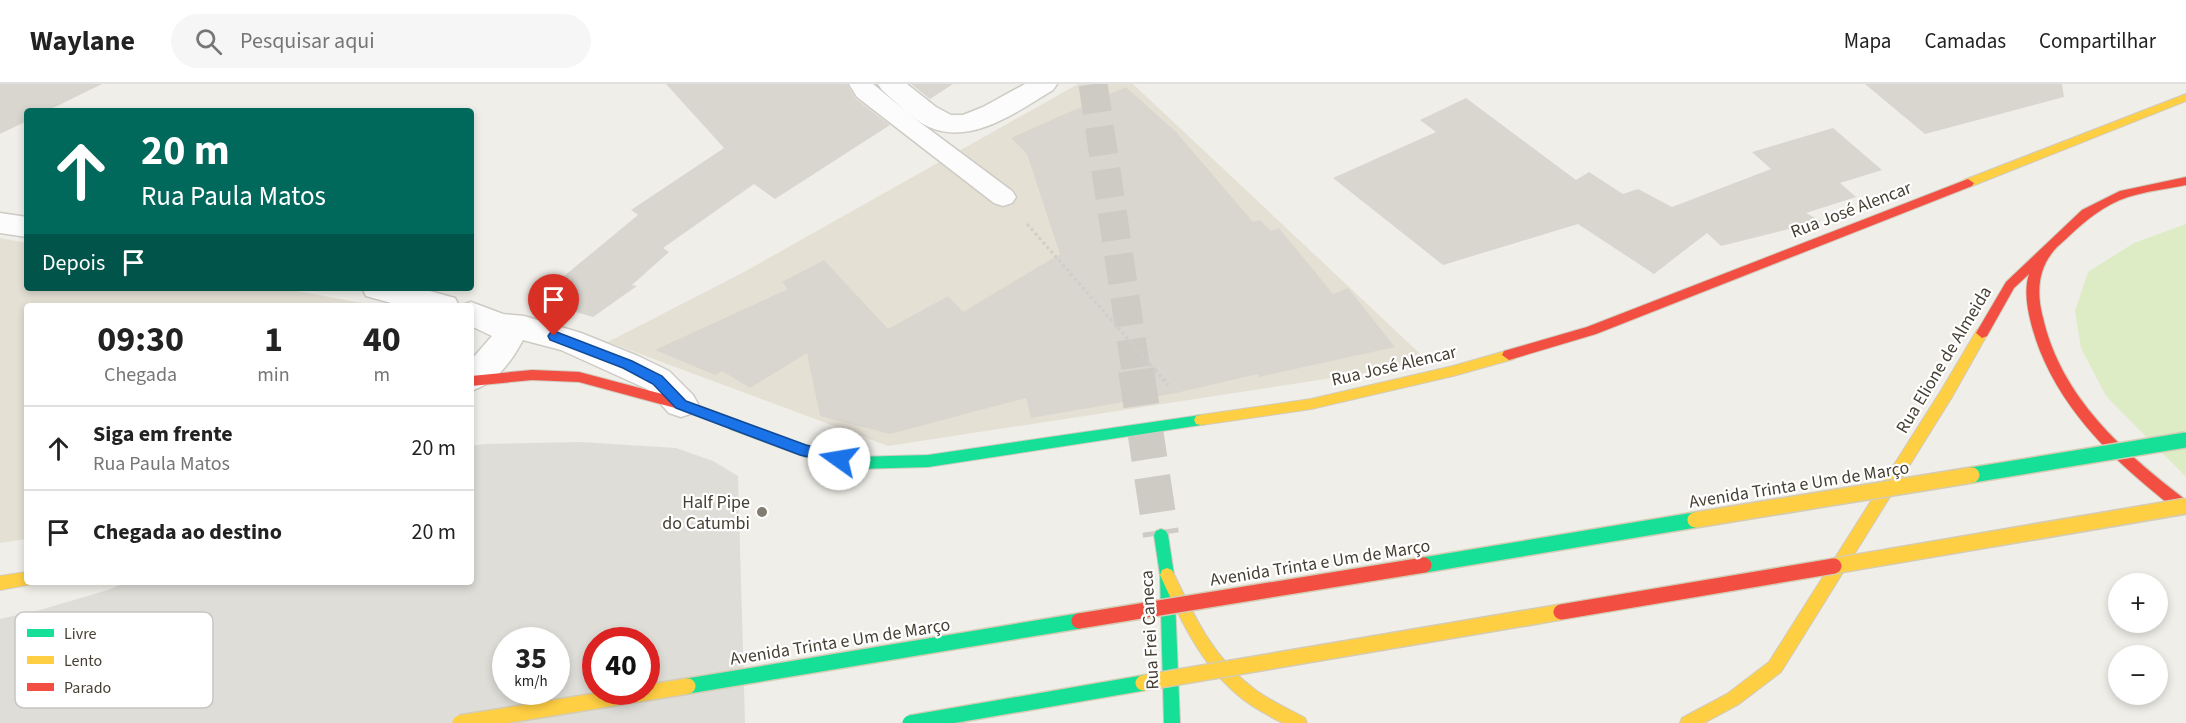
<!DOCTYPE html>
<html lang="pt">
<meta charset="utf-8">
<style>
:root{--surface:#fff;--page:#f6f6f6;--text:#222;--muted:#767676;--line:#e0e0e0}
body{margin:0;font-family:"Source Sans 3",sans-serif;background:var(--page);color:var(--text);height:100vh;display:flex;flex-direction:column;font-size:22px;white-space:nowrap}
*{box-sizing:border-box;margin:0}
p{font-size:20px;color:var(--muted)}
.icon{flex:none;width:33px;height:33px;fill:none;stroke:currentColor;stroke-width:2;stroke-linecap:round;stroke-linejoin:round}
.map{position:relative;flex:1;overflow:hidden}
.drawer{position:absolute;left:24px;top:219px;width:450px;height:282px;display:flex;flex-direction:column;background:var(--surface);border-radius:6px;box-shadow:0 3px 9px #0003}
.drawer>*{flex:none}
.guide{position:absolute;left:24px;top:24px;width:450px;height:183px;border-radius:6px;box-shadow:0 3px 9px #0003;background:#00695c;color:#fff;overflow:hidden}
.buttons{position:absolute;left:2108px;top:489px;display:grid;gap:12px}
.buttons a{display:grid;place-items:center;width:60px;height:60px;border-radius:50%;background:var(--surface);box-shadow:0 3px 9px #0003;font-size:30px}
.speed{position:absolute;left:492px;top:543px;display:flex;gap:12px;font-size:30px;font-weight:700;text-align:center}
.speed>*{display:grid;place-content:center;width:78px;height:78px;border-radius:50%;background:var(--surface);box-shadow:0 3px 9px #0003;line-height:1}
.speed small{font-size:15px;font-weight:400}
.speed .limit{border:9px solid #d22;background:#fff;color:#111}
.pin{position:absolute;display:grid;place-items:center;width:51px;height:51px;color:#fff;margin:-62px -26px;border-radius:50% 50% 50% 0;rotate:-45deg;box-shadow:0 0 6px #0007}
.pin .icon{rotate:45deg}
.me{position:absolute;width:66px;margin:-33px;rotate:283deg;stroke-linejoin:round;filter:drop-shadow(0 0 4px #0008)}
.turn{display:flex;align-items:center;gap:21px;height:126px;padding:0 18px;font-size:27px}
.turn .icon{width:78px;height:78px;stroke-width:2.5}
.turn b{display:block;font-size:42px;line-height:51px}
.then{display:flex;align-items:center;height:57px;padding:0 18px;background:#0003;gap:12px;font-size:22px}
.eta{display:flex;justify-content:space-evenly;align-items:center;height:102px;text-align:center}
.eta b{font-size:36px;font-weight:700;line-height:42px}
ul{padding:0;list-style:none}
li{display:flex;align-items:center;gap:18px;height:84px;padding:0 18px;border-top:2px solid var(--line)}
li div{flex:1}
li b{display:block;font-size:22px}
li em{font-style:normal}
header{display:flex;align-items:center;gap:36px;box-sizing:border-box;height:84px;padding:0 30px;background:var(--surface);border-bottom:2px solid var(--line)}
header strong{font-size:28px}
nav{display:flex;gap:33px;margin-inline-start:auto;font-size:21px}
.search{width:420px;height:54px;background:var(--page);display:flex;align-items:center;gap:15px;box-sizing:border-box;padding:0 21px;border-radius:33px;color:var(--muted);font-size:22px}
.map>svg:first-child{display:block}
</style>
<header>
<strong>Waylane</strong>
<div class="search"><svg class="icon" aria-label="search" viewBox="0 0 24 24"><circle cx="10" cy="10" r="6"/><path d="M15 15l6 6"/></svg>Pesquisar aqui</div>
<nav><a>Mapa</a><a>Camadas</a><a>Compartilhar</a></nav>
</header>
<div class="map">
<svg width="2186" height="639" viewBox="0 0 2186 639">
<rect width="100%" height="100%" fill="#f0eee8"/>
<g fill="#e5e0d4">
<path d="M 1078,0 L 1133,0 L 1430,279 L 888,362 L 608,258 L 744,188 Z"/>
<path d="M 0,154 L 27,159 L 27,204 L 282,204 L 377,222 L 27,222 L 27,455 L 0,459 Z"/>
</g>
<path fill="#ddecc5" d="M 2186,140 L 2186,393 L 2106,312 L 2081,264 L 2075,227 L 2088,188 L 2134,159 Z"/>
<path fill="#dfddd8" fill-rule="evenodd" d="M 580,358 L 676,364 L 713,377 L 738,392 L 745,639 L 0,639 L 0,535 L 40,526 L 108,506 L 127,498 L 471,498 L 471,362 L 484,360 ZM 506,556 L 556,556 L 556,608 L 506,608 ZM 596,556 L 646,556 L 646,608 L 596,608 Z"/>
<g fill="#d9d6d0">
<path d="M 0,0 L 102,0 L 47,27 L 27,27 L 27,37 L 0,50 Z"/>
<path d="M 666,0 L 847,0 L 856,15 L 890,41 L 775,115 L 754,100 L 663,164 L 669,168 L 632,201 L 637,202 L 593,233 L 535,216 L 638,131 L 631,126 L 724,64 Z"/>
<path d="M 911,0 L 953,0 L 930,15 Z"/>
<path d="M 1865,0 L 2062,0 L 2064,13 L 1925,50 Z"/>
<path d="M 1126,3 L 1176,48 L 1253,138 L 1260,136 L 1271,147 L 1279,144 L 1333,210 L 1348,204 L 1395,263 L 1259,293 L 1258,290 L 1176,309 L 1031,334 L 1026,314 L 890,350 L 820,332 L 807,269 L 750,304 L 722,287 L 715,291 L 655,266 L 788,205 L 782,198 L 824,176 L 888,245 L 948,212 L 963,228 L 1060,170 L 1027,70 L 1011,54 Z"/>
<path d="M 1466,14 L 1576,96 L 1589,88 L 1623,110 L 1638,105 L 1672,123 L 1771,85 L 1752,68 L 1833,44 L 1882,86 L 1840,99 L 1856,113 L 1806,129 L 1821,137 L 1721,162 L 1707,149 L 1654,190 L 1578,140 L 1443,181 L 1333,94 L 1436,48 L 1420,36 Z"/>
</g>
<g fill="none" stroke-linecap="round" stroke-linejoin="round">
<path stroke="#cecbc4" stroke-width="29" stroke-dasharray="29 14" stroke-linecap="butt" d="M 1093,0 L 1136,287"/>
<path stroke="#cecbc4" stroke-width="36" stroke-dasharray="36 18" stroke-linecap="butt" d="M 1136,286 L 1161,451"/>
<defs>
<path id="lane" d="M 849,0 L 873,0 L 914,34 L 1012,107 L 1016,113 L 1012,119 L 1003,122 L 994,119 L 857,13 Z"/>
<g id="street">
<path d="M 878,0 L 907,0 L 936,23 L 951,31 L 963,31 L 983,23 L 1025,0 L 1057,0 L 1053,6 C 1018,27 972,62 929,43 C 911,35 896,18 882,6 Z"/>
<path d="M 0,129 L 27,133 L 27,153 L 0,149 Z"/>
<path d="M 362,204 L 419,204 L 455,214 L 459,222 L 402,222 L 366,212 Z"/>
<path d="M 471,218 L 503,230 L 524,232 L 581,249 L 638,272 L 669,287 L 693,311 L 698,320 L 693,329 L 681,333 L 669,329 L 647,305 L 561,266 L 523,256 C 511,278 496,299 471,307 L 471,276 L 492,252 L 471,242 L 471,222 L 460,222 Z"/>
</g>
<g id="fast">
<path d="M 1201,331 L 1206,332 L 1208,336 L 1206,340 L 1201,341 L 928,383 L 856,385 L 805,373 L 730,345 L 728,341 L 730,337 L 735,336 L 806,362 L 856,373 L 928,371 Z"/>
<path d="M 1161,445 L 1166,447 L 1168,451 L 1174,491 L 1180,639 L 1164,639 L 1160,491 L 1154,451 L 1156,447 Z"/>
</g>
<g id="slow">
<path d="M 2186,10 L 2186,17 L 1972,102 L 1968,103 L 1962,99 L 1964,96 Z"/>
<path d="M 1982,244 L 1988,249 L 1952,313 L 1781,588 L 1739,620 L 1704,639 L 1680,639 L 1682,634 L 1727,610 L 1769,578 L 1942,305 L 1977,246 Z"/>
<path d="M 1509,266 L 1514,267 L 1516,271 L 1514,275 L 1453,292 L 1311,325 L 1201,341 L 1196,340 L 1194,336 L 1196,332 L 1201,331 L 1311,315 L 1453,282 Z"/>
<path d="M 1167,484 L 1172,486 C 1193,530 1213,574 1253,604 C 1268,616 1287,624 1305,634 L 1307,639 C 1300,639 1291,639 1284,639 C 1276,637 1267,630 1259,626 C 1208,596 1184,543 1160,491 L 1162,486 Z"/>
<path d="M 27,488 L 27,498 L 33,498 L 32,500 L 0,506 L 0,492 Z"/>
</g>
<g id="jam">
<path d="M 2186,93 L 2186,101 C 2167,105 2147,107 2128,113 C 2104,121 2086,136 2068,153 C 2063,158 2056,163 2052,169 C 2037,188 2037,212 2043,234 C 2061,313 2124,369 2186,416 L 2186,430 C 2173,425 2160,413 2149,404 C 2097,361 2048,307 2031,239 C 2027,223 2024,206 2029,190 L 2014,204 L 1987,252 L 1982,254 L 1976,249 L 2006,198 L 2082,126 L 2120,107 Z"/>
<path d="M 1968,95 L 1974,99 L 1972,102 L 1596,250 L 1509,276 L 1502,271 L 1504,267 L 1587,243 Z"/>
<path d="M 532,286 L 579,288 L 681,315 L 740,337 L 742,341 L 740,345 L 735,346 L 679,325 L 579,298 L 532,296 L 471,302 L 471,292 Z"/>
</g>
</defs>
<use href="#lane" stroke="#cecbc5" stroke-width="3"/>
<use href="#street" stroke="#cecbc5" stroke-width="3"/>
<use href="#fast" stroke="#d0cbbe" stroke-width="2"/>
<use href="#slow" stroke="#d0cbbe" stroke-width="2"/>
<use href="#jam" stroke="#d0cbbe" stroke-width="2"/>
<path stroke="#d1cec9" stroke-width="3" stroke-dasharray="3 3" stroke-linecap="butt" d="M 1027,140 L 1156,287"/>
<path stroke="#d1cec9" stroke-width="4" stroke-dasharray="3 3" stroke-linecap="butt" d="M 1155,286 L 1168,301"/>
<use href="#lane" fill="#fdfcfc" fill-rule="evenodd"/>
<use href="#street" fill="#fdfcfc" fill-rule="evenodd"/>
<use href="#fast" fill="#16e098" fill-rule="evenodd"/>
<use href="#slow" fill="#ffcf43" fill-rule="evenodd"/>
<use href="#jam" fill="#f24e42" fill-rule="evenodd"/>
<defs>
<g id="fast-bridge">
<path d="M 1972,391 L 2186,356"/>
<path d="M 1424,481 L 1695,436"/>
<path d="M 688,602 L 1079,537"/>
<path d="M 910,639 L 1143,599"/>
</g>
<g id="slow-bridge">
<path d="M 1695,436 L 1972,391"/>
<path d="M 1834,482 L 2186,422"/>
<path d="M 1143,599 L 1561,528"/>
<path d="M 460,639 L 688,602"/>
</g>
<g id="jam-bridge">
<path d="M 1561,528 L 1834,482"/>
<path d="M 1079,537 L 1424,481"/>
</g>
</defs>
<use href="#fast-bridge" stroke="#d4cbb4" stroke-width="18" stroke-linecap="butt"/>
<use href="#slow-bridge" stroke="#d4cbb4" stroke-width="18" stroke-linecap="butt"/>
<use href="#jam-bridge" stroke="#d4cbb4" stroke-width="18" stroke-linecap="butt"/>
<use href="#fast-bridge" stroke="#16e098" stroke-width="15"/>
<use href="#slow-bridge" stroke="#ffcf43" stroke-width="15"/>
<use href="#jam-bridge" stroke="#f24e42" stroke-width="15"/>
</g>
<path fill="#1a73e8" stroke="#114b97" stroke-width="1.5" d="M 554,247 L 632,277 L 662,292 L 686,317 L 806,361 L 844,370 L 846,375 L 844,379 L 839,380 L 800,371 L 676,324 L 653,300 L 623,284 L 550,256 L 548,252 L 550,249 Z"/>
<circle fill="#827c72" stroke="#fff" stroke-width="2" cx="762" cy="428" r="6"/>
<g text-anchor="middle" dominant-baseline="central" stroke-width="4.5" stroke-linejoin="round" paint-order="stroke">
<g font-size="18" fill="#463f33" stroke="#fff">
<text transform="translate(1851 126) rotate(-21)">Rua José Alencar</text>
<text transform="translate(1944 276) rotate(-59)">Rua Elione de Almeida</text>
<text transform="translate(1394 282) rotate(-13)">Rua José Alencar</text>
<text transform="translate(1799 401) rotate(-9)">Avenida Trinta e Um de Março</text>
<text transform="translate(1320 479) rotate(-9)">Avenida Trinta e Um de Março</text>
<text transform="translate(1150 546) rotate(-93)">Rua Frei Caneca</text>
<text transform="translate(840 558) rotate(-9)">Avenida Trinta e Um de Março</text>
</g>
<g font-size="18" fill="#463f33" stroke="#fff" text-anchor="end">
<text x="750" y="418">Half Pipe<tspan x="750" dy="21">do Catumbi</tspan></text>
</g>
</g>
<rect x="15" y="528" width="198" height="96" rx="9" fill="#fff" stroke="#c8c5c2" stroke-width="1.5"/>
<rect x="27" y="545" width="27" height="8" fill="#16e098"/>
<rect x="27" y="572" width="27" height="8" fill="#ffcf43"/>
<rect x="27" y="599" width="27" height="8" fill="#f24e42"/>
<g font-size="16" fill="#463f33">
<text x="64" y="555">Livre</text>
<text x="64" y="582">Lento</text>
<text x="64" y="609">Parado</text>
</g>
</svg>
<div class="buttons">
<a>+</a>
<a>−</a>
</div>
<div class="speed"><div>35<small>km/h</small></div><div class="limit">40</div></div>
<div class="pin" style="left:554px;top:252px;background:#d93025"><svg class="icon" aria-label="arrive" viewBox="0 0 24 24"><path d="M6 21V4h12l-3 4 3 4H6"/></svg></div>
<svg class="me" style="left:839px;top:375px" viewBox="-20 -20 40 40"><circle r="19" fill="#fff"/><path d="M0-13L10 11 0 6-10 11z" fill="#1a73e8"/></svg>
<div class="guide">
<div class="turn"><svg class="icon" aria-label="ahead" viewBox="0 0 24 24"><path d="M12 20V5M6 11l6-6 6 6"/></svg><div><b>20 m</b>Rua Paula Matos</div></div>
<div class="then">Depois<svg class="icon" aria-label="arrive" viewBox="0 0 24 24"><path d="M6 21V4h12l-3 4 3 4H6"/></svg></div>
</div>
<section class="drawer">
<div class="eta">
<div><b>09:30</b><p>Chegada</p></div>
<div><b>1</b><p>min</p></div>
<div><b>40</b><p>m</p></div>
</div>
<ul>
<li><svg class="icon" aria-label="ahead" viewBox="0 0 24 24"><path d="M12 20V5M6 11l6-6 6 6"/></svg><div><b>Siga em frente</b><p>Rua Paula Matos</p></div><em>20 m</em></li>
<li><svg class="icon" aria-label="arrive" viewBox="0 0 24 24"><path d="M6 21V4h12l-3 4 3 4H6"/></svg><div><b>Chegada ao destino</b></div><em>20 m</em></li>
</ul>
</section>
</div>
